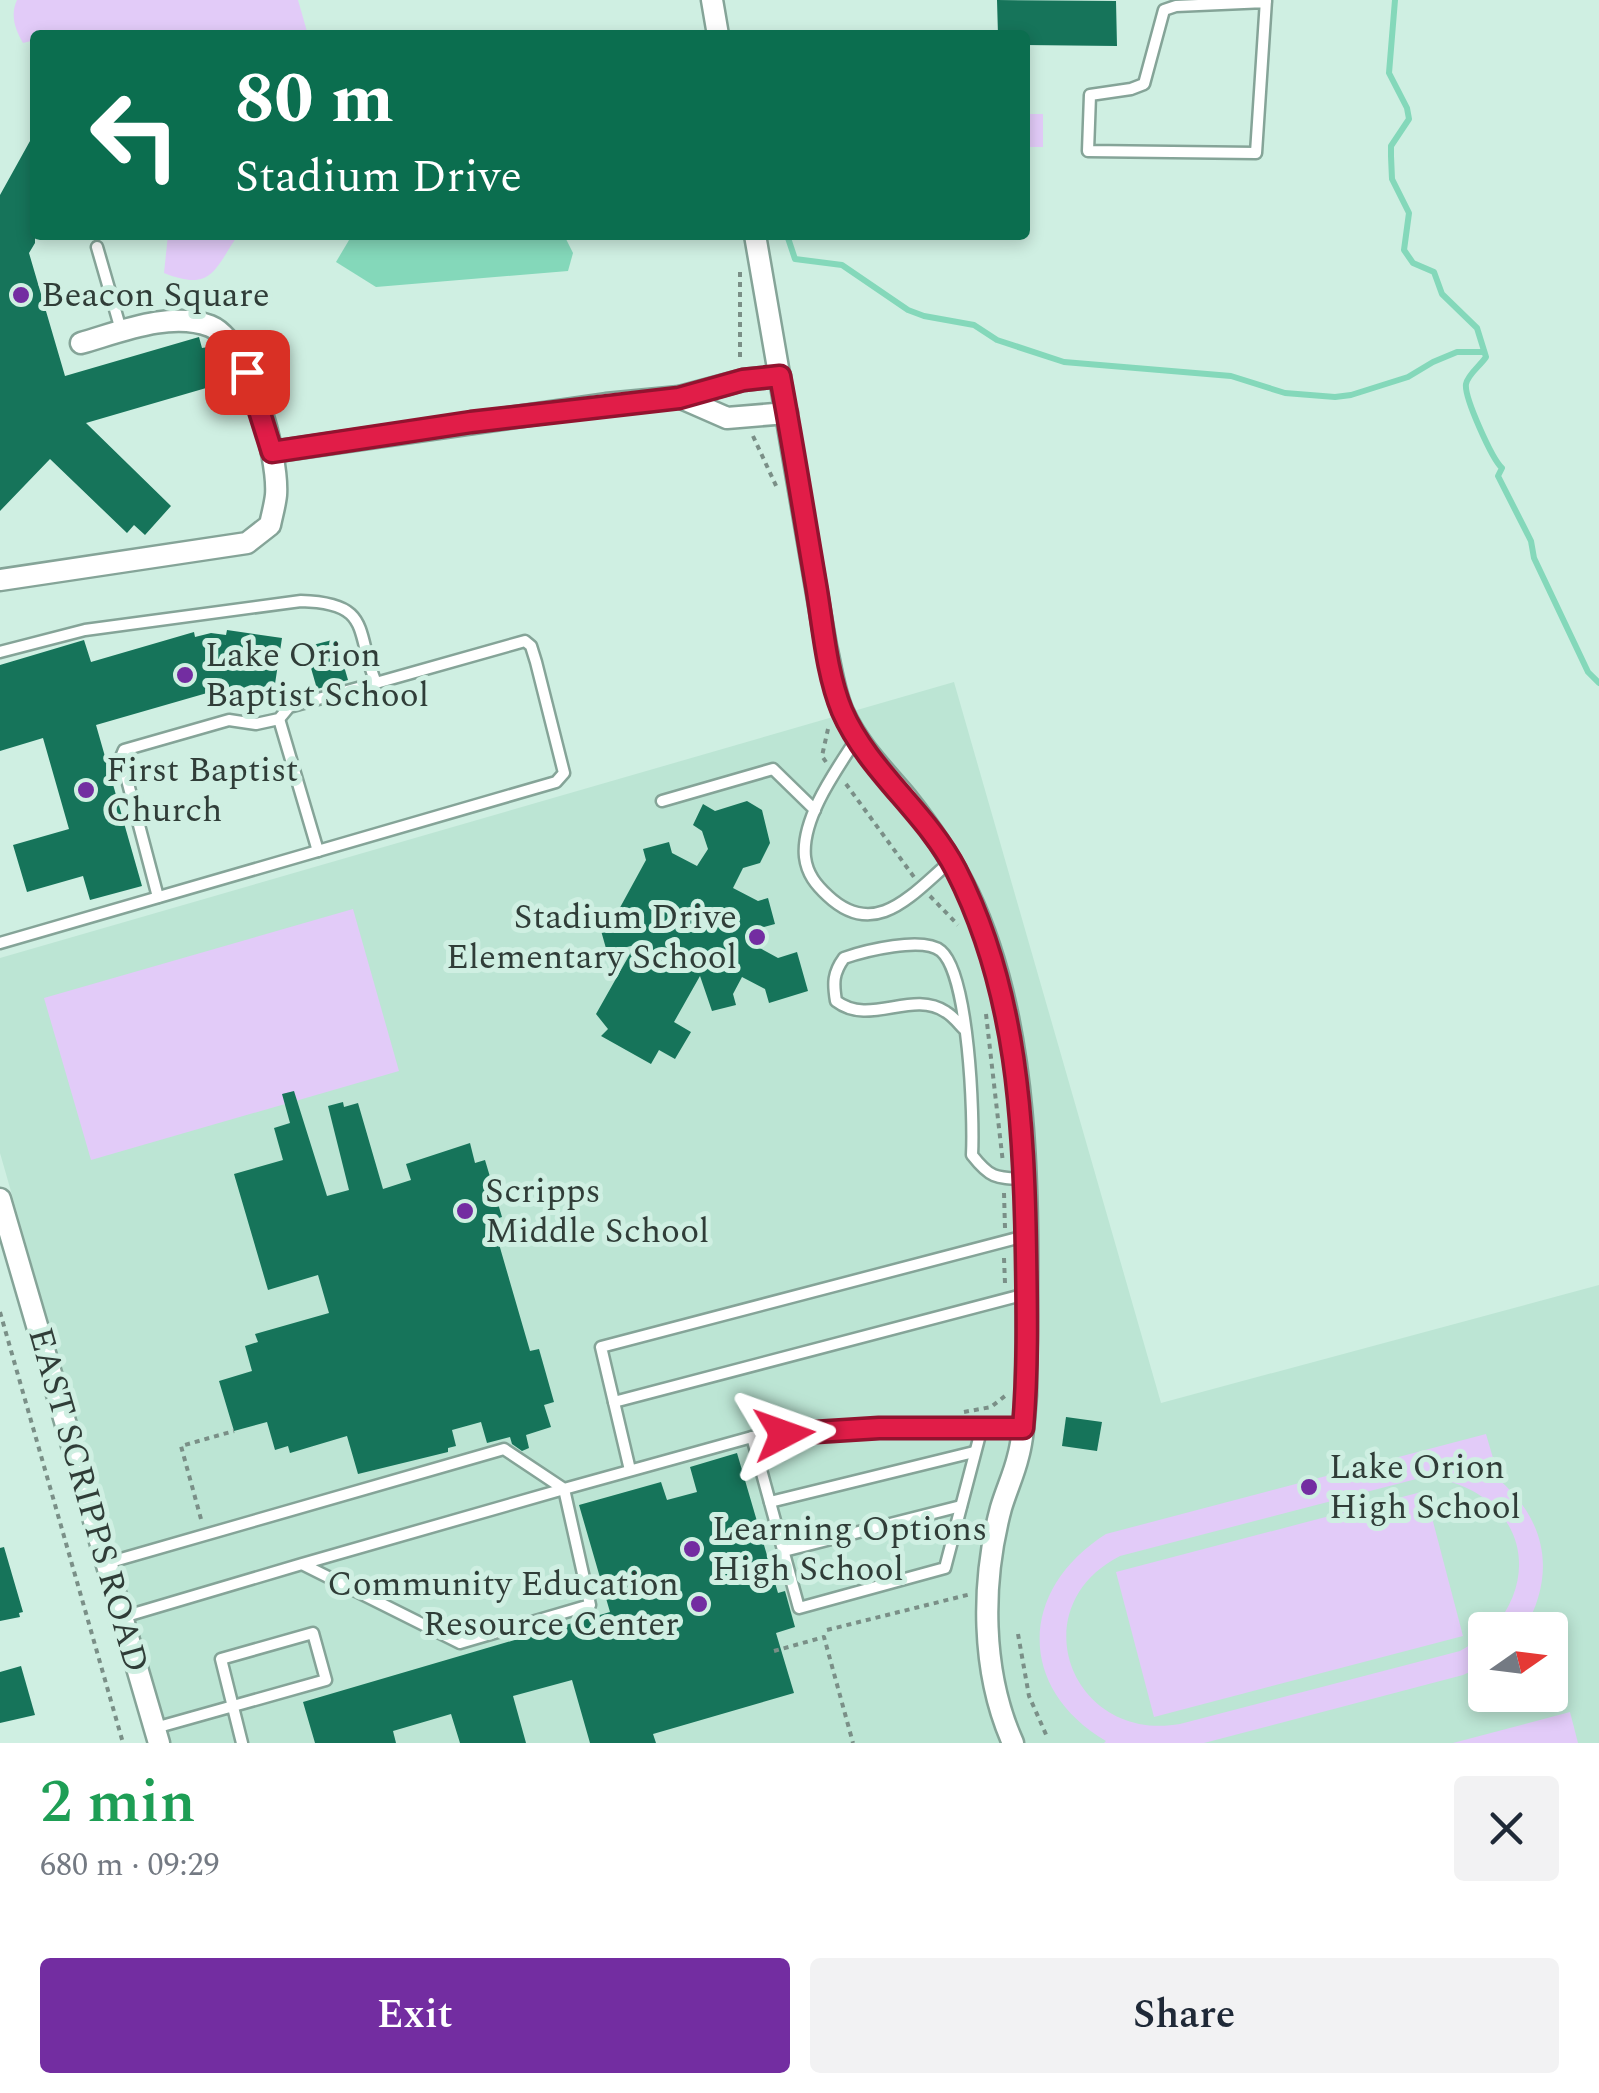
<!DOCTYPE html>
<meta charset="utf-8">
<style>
:root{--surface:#fff;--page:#f2f2f3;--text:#1f2937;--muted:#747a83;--accent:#732da1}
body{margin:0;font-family:Spectral,serif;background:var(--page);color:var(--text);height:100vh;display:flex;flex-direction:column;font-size:38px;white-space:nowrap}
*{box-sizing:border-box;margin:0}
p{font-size:32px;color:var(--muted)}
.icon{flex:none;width:55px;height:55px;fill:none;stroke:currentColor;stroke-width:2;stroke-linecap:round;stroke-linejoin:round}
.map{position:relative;height:1743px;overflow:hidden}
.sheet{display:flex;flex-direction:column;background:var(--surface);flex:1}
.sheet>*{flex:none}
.banner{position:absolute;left:30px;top:30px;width:1000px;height:210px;border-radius:10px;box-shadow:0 5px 15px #0003;background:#0b6e4f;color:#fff;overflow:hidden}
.needle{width:65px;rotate:76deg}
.tools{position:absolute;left:1468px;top:1612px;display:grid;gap:20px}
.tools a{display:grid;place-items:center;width:100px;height:100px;border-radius:10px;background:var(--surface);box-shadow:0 5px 15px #0003;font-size:50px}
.pin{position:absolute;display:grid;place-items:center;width:85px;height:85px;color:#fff;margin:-42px;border-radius:20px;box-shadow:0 5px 15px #0006}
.me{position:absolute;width:110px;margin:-55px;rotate:86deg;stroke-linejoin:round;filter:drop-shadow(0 0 8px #0008)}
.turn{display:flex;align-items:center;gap:35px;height:210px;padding:0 40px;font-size:45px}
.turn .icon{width:130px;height:130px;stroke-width:2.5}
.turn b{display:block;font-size:70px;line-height:85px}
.round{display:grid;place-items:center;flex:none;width:105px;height:105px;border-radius:10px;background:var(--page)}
.headline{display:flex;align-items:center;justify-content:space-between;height:170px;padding:0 40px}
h1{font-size:60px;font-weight:600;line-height:75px;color:#1e9e55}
.cta{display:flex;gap:20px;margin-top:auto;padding:20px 40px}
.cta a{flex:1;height:115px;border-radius:10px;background:var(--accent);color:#fff;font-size:40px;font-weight:600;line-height:115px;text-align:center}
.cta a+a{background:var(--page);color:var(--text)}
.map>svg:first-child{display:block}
</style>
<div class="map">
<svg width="1599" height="1743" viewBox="0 0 1599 1743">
<rect width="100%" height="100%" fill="#cfefe2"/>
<path fill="#bce5d4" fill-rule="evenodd" d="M 954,682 L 1161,1403 L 1599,1285 L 1599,1743 L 169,1743 L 0,1153 L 0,958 ZM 1485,1630 L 1550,1630 L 1550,1695 L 1485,1695 Z"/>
<g fill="#e2cbf8">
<path d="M 17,0 L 298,0 L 308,35 L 65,33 L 35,35 L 35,40 L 23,43 C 15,29 10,15 17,0 Z"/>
<rect x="1025" y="114" width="18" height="33"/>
<path d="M 168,235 L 238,235 C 214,270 212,292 164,273 Z"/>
<path d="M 353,909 L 399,1071 L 91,1160 L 44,998 Z"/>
<path d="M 1486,1434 L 1493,1458 L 1477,1463 C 1539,1504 1563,1562 1524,1630 L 1492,1630 C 1550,1563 1509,1484 1424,1477 L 1120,1556 C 1020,1607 1071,1743 1180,1724 L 1460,1651 L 1485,1636 L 1485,1665 L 1463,1675 L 1204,1743 L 1104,1743 L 1106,1741 C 1016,1688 1019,1589 1106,1534 Z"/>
<path d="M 1425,1491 L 1463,1636 L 1154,1717 L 1116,1572 Z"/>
<path d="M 1570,1712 L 1578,1743 L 1453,1743 Z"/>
</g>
<path fill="#84d8ba" d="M 352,235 L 564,235 L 573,253 L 568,271 L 376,287 L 336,262 Z"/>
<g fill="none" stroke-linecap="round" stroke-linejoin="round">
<g stroke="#84d8ba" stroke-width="6">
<path d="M 1395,0 L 1389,73 L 1407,108 L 1409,119 L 1391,146 L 1391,156 L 1392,179 L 1409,213 L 1404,250 L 1413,263 L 1434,272 L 1442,294 L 1477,328 L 1486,357 C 1480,366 1468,374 1466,384 C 1464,397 1492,459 1502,468 L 1498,476 L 1531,541 L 1534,558 L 1588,672 L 1599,683"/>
<path d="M 787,235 L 795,259 L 842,265 L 908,310 L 924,316 L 974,325 L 997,340 L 1064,362 L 1231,376 L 1285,393 L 1335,397 L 1351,395 L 1408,377 L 1433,362 L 1457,352 L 1482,352"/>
</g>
</g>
<g fill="#16745a">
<path d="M 997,0 L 1116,1 L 1117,46 L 1025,45 L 1025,35 L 998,35 Z"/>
<path d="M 35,132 L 35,243 L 29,253 L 65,376 L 199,337 L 202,348 L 214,346 L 220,364 L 207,367 L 213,386 L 86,423 L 171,506 L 145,535 L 134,525 L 127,533 L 50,459 L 0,511 L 0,195 Z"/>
<path d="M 227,630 L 282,638 L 273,697 L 214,691 L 96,725 L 142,886 L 90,900 L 83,876 L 27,892 L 13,845 L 69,829 L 43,738 L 0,751 L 0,665 L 84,640 L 91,662 L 194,632 L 195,637 L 211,633 L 226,635 Z"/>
<path d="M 336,639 L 348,680 L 317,689 L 305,647 Z"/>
<path d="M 747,801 L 762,810 L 770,843 L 760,863 L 743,868 L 733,888 L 758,901 L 768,898 L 775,924 L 764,927 L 756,946 L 778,958 L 797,952 L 808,991 L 769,1003 L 765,989 L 742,977 L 733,994 L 736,1005 L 712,1011 L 700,976 L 674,1022 L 691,1032 L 675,1059 L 659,1050 L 651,1064 L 601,1036 L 608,1029 L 596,1014 L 635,945 L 607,952 L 600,927 L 611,924 L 646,860 L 643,849 L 669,842 L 672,853 L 697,866 L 708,849 L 702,831 L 693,825 L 703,804 L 715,811 Z"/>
<path d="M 294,1091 L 327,1196 L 349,1190 L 328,1106 L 343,1102 L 344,1107 L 358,1103 L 383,1189 L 411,1180 L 406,1164 L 470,1143 L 475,1163 L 485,1160 L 502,1217 L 492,1220 L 530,1351 L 539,1349 L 554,1402 L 544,1405 L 551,1427 L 526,1435 L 529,1448 L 522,1451 L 512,1444 L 510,1437 L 487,1443 L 481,1422 L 452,1430 L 456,1446 L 448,1448 L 448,1452 L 358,1474 L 347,1436 L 290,1453 L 288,1446 L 275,1450 L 267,1422 L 234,1431 L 219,1381 L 252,1371 L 245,1346 L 258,1342 L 255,1334 L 329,1313 L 318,1275 L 268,1290 L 234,1174 L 283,1160 L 274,1128 L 290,1123 L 282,1094 Z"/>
<path d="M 1066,1417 L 1102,1422 L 1097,1451 L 1062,1446 Z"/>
<path d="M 737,1453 L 778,1593 L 785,1591 L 795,1627 L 776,1633 L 794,1693 L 653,1734 L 656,1743 L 590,1743 L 572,1680 L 513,1696 L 526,1743 L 460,1743 L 451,1714 L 393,1731 L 396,1743 L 315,1743 L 303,1702 L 610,1612 L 579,1505 L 661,1482 L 667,1500 L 697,1492 L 690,1467 Z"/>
<path d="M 4,1547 L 23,1612 L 19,1613 L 20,1617 L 0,1621 L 0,1548 Z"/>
<path d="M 21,1666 L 35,1715 L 0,1723 L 0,1672 Z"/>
</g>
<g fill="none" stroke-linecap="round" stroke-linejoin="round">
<defs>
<g id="service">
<path d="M 1266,2 L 1176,6 L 1164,10 L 1144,84 L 1131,89 L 1090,95 L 1088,151 L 1256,153 L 1266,0"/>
<path d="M 97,247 L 121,330"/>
<path d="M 0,652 L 85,630 L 301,601 C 373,603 355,632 376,683 L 525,641 L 531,646 L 536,662 L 564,773 L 556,782 L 0,943"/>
<path d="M 279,719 L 318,851"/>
<path d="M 857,738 C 837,769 801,818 805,857 C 807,874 816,885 828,896 C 876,941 913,893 951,861"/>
<path d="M 662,801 L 773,769 L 815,810"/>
<path d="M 158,897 L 121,757 L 124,750 L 229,720 L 256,724 L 279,719 L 289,707 L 376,683"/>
<path d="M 964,1029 C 959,1024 953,1016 946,1012 C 912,989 870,1027 836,1001 C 833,983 833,973 844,958 C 864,951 923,936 941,951 C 969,975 974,1117 972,1155 C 990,1178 995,1178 1024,1179"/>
<path d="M 614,1402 L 1026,1294"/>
<path d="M 752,1437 L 799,1608 L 945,1568 L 982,1427"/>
<path d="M 630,1470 L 601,1347 L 1025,1236"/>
<path d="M 770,1502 L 974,1452"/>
<path d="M 784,1551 L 961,1506"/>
<path d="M 107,1563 L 504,1449 L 564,1489 L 752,1437 L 879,1428 L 1023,1428"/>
<path d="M 123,1617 L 302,1564 L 460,1643 L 590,1605 L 564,1489 L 302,1564"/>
<path d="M 155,1728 L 326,1680 L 313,1633 L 221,1659 L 242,1743"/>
</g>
<g id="minor">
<path d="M 712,0 L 718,35"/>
<path d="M 755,235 L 826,646 C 831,667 834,692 843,712 C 858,745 883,770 906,797 C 930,827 951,858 968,893 C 1038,1040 1027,1236 1026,1395 C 1024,1416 1024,1436 1018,1457 C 1014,1474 1006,1491 1001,1508 C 981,1583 981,1672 1013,1743"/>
<path d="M 679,397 L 727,418 L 787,413"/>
<path d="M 272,452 L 606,404 L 679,397 L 743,380 L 780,376"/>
<path d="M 0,580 L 247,543 L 270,525 C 272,515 275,505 276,495 C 279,457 248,341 210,326 C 170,311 120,332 81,343"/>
<path d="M 0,1199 L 159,1743"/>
</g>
</defs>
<use href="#service" stroke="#85a498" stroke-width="15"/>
<use href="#minor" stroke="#85a498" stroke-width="25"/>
<g stroke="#7a8f87" stroke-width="4" stroke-dasharray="5 5" stroke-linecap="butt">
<path d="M 740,272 L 740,362"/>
<path d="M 753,436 L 778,490"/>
<path d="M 826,762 L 822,756 L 828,729"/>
<path d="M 846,784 L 914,877"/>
<path d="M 930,896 L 958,925"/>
<path d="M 986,1014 L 1003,1163"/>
<path d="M 1004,1193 L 1005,1228"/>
<path d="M 1004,1258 L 1005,1283"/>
<path d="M 0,1312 L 123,1743"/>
<path d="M 964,1412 L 991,1407 L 1005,1396"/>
<path d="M 201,1519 L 181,1446 L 234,1431"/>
<path d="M 827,1630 L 971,1594"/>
<path d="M 1018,1634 L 1029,1696 L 1048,1739"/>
<path d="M 774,1651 L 824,1637 L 853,1743"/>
</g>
<use href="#service" stroke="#fff" stroke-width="10"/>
<use href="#minor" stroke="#fff" stroke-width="20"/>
</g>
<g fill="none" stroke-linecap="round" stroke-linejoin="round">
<defs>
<path id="route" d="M 247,372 L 272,452 L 471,422 L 679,398 L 743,380 L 780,376 C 793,445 804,515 816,585 C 823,625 826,672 842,711 C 868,771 926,812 956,870 C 1017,990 1024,1123 1026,1254 C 1027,1312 1028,1371 1023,1428 L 879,1428 L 784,1434"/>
</defs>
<use href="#route" stroke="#92132f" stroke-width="25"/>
<use href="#route" stroke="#e11d48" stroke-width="18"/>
</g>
<g fill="#732da1" stroke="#cfefe2" stroke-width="4">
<circle cx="21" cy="295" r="10"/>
<circle cx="185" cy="675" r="10"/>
<circle cx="86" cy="790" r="10"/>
<circle cx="757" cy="937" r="10"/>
<circle cx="465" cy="1211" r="10"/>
<circle cx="1309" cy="1487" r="10"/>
<circle cx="692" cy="1549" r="10"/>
<circle cx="699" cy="1604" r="10"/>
</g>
<g text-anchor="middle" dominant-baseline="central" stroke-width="10" stroke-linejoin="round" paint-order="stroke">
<g font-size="35" fill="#303d38" stroke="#cfefe2" text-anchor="start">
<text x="41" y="295">Beacon Square</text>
<text x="205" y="655">Lake Orion<tspan x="205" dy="40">Baptist School</tspan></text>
<text x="106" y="770">First Baptist<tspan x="106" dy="40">Church</tspan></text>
<text x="737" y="917" text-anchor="end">Stadium Drive<tspan x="737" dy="40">Elementary School</tspan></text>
<text x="485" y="1191">Scripps<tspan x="485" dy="40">Middle School</tspan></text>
<text x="1329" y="1467">Lake Orion<tspan x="1329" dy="40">High School</tspan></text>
<text x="712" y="1529">Learning Options<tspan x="712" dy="40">High School</tspan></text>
<text x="679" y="1584" text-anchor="end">Community Education<tspan x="679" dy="40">Resource Center</tspan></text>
</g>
<g font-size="35" fill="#303d38" stroke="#cfefe2">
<text transform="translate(88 1500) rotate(74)">EAST SCRIPPS ROAD</text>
</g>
</g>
</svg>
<div class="tools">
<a><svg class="needle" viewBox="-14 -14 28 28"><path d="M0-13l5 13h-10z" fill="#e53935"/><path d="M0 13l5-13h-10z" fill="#747a83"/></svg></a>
</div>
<div class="pin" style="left:247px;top:372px;background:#d93025"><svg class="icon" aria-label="arrive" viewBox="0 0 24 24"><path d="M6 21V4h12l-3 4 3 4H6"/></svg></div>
<svg class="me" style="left:784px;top:1434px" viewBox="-20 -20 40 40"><path d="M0-17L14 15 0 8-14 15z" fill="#e11d48" stroke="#fff" stroke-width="4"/></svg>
<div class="banner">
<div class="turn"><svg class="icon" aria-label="left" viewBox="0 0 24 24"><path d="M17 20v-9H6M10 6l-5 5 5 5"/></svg><div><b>80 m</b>Stadium Drive</div></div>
</div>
</div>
<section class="sheet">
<div class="headline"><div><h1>2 min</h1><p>680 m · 09:29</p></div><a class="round"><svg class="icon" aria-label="close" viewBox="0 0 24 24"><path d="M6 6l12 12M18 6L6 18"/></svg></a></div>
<div class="cta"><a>Exit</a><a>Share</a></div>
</section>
